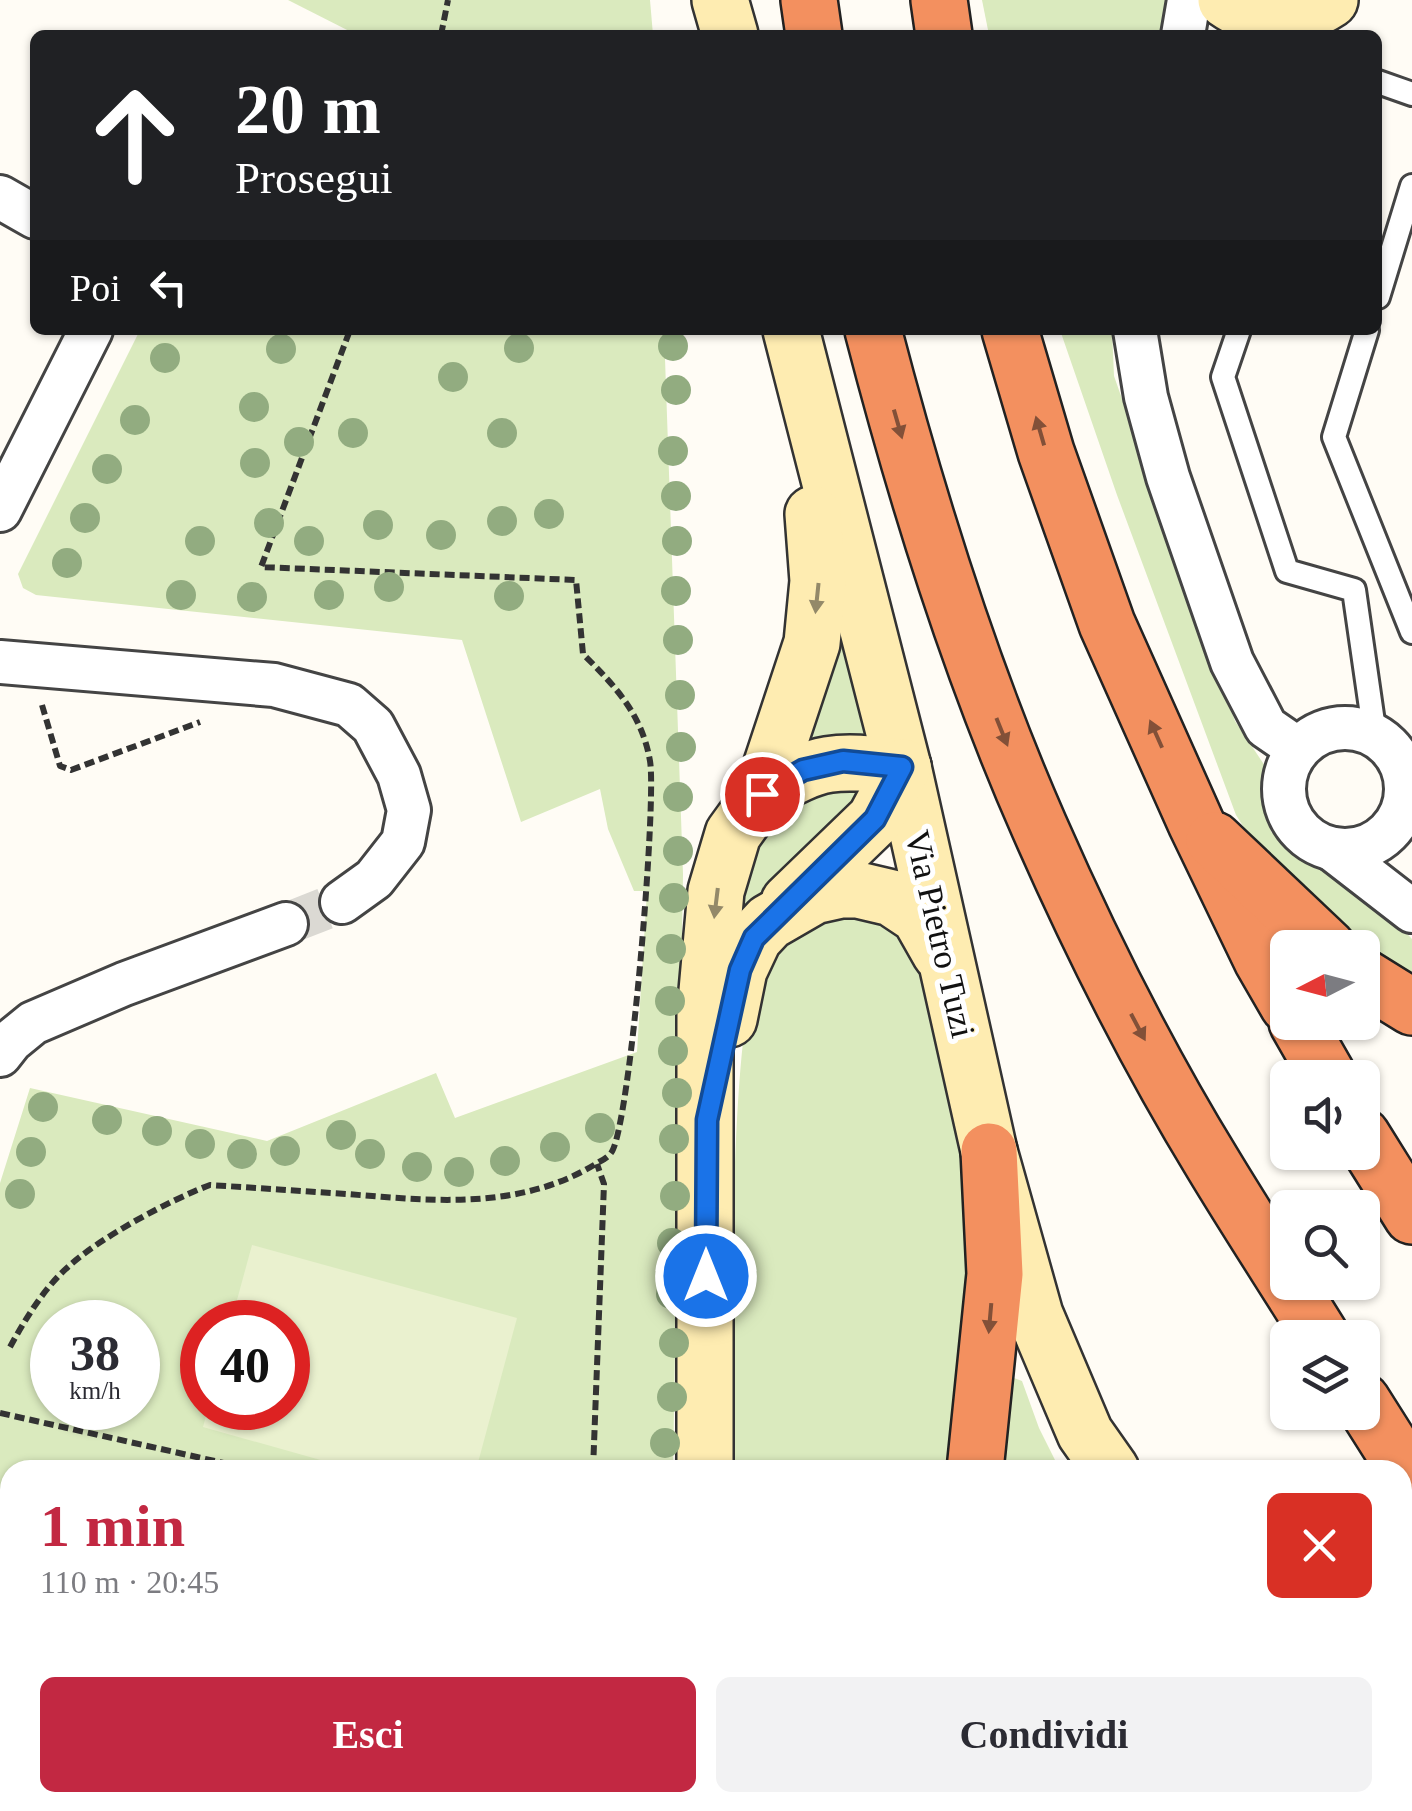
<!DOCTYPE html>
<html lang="it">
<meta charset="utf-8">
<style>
:root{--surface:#fff;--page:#f2f2f3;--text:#2b2b33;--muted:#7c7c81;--accent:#c22842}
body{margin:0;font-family:Georgia,serif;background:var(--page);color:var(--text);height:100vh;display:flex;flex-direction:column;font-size:38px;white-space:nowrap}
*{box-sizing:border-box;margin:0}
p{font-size:32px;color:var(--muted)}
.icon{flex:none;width:55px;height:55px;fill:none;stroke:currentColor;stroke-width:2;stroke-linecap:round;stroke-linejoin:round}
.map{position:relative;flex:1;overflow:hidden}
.details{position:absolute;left:0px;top:1460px;width:1412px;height:352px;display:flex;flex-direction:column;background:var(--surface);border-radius:30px 30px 0 0;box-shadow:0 2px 8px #0004}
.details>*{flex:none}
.guide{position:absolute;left:30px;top:30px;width:1352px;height:305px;border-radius:15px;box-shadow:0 2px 8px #0004;background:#202124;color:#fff;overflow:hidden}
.needle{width:65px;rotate:264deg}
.tools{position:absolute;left:1270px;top:930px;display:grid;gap:20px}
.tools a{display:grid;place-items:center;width:110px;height:110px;border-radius:15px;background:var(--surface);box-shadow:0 2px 8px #0004;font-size:50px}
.speed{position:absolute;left:30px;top:1300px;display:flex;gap:20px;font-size:50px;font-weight:700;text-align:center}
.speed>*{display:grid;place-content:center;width:130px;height:130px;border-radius:50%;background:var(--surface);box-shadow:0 2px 8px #0004;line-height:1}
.speed small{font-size:25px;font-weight:400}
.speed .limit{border:15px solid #d22;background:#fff;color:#111}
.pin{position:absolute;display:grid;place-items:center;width:85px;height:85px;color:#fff;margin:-42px;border:5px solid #fff;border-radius:50%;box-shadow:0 2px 10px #0007}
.me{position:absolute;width:110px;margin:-55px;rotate:0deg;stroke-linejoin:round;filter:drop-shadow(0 0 8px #0008)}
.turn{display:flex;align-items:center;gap:35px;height:210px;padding:0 40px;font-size:45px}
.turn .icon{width:130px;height:130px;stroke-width:2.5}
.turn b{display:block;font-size:70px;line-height:85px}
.then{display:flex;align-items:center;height:95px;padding:0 40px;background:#0003;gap:20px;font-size:38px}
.round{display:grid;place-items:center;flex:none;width:105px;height:105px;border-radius:15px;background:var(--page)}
.overview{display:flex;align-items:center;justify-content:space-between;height:170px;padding:0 40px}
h1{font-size:60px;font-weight:700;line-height:75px;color:var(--accent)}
.button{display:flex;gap:20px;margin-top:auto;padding:20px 40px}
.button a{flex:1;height:115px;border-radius:15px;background:var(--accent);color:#fff;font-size:40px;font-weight:700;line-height:115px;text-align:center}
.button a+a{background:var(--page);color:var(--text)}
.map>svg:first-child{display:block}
</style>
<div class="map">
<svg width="1412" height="1811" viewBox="0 0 1412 1811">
<rect width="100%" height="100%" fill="#fffcf5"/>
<g fill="#daeabe" fill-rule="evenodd">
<path d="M 288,0 L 650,0 L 653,35 L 357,35 Z"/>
<path d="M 982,0 L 1168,0 L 1161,35 L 989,35 Z"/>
<path d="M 140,330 L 664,330 L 683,874 L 673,1470 L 10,1470 L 10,1802 L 69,1803 L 66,1811 L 0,1811 L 0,1183 L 30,1088 L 267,1141 L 436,1073 L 455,1118 L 637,1052 L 647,891 L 634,891 L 608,829 L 600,789 L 521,822 L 462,640 L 36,595 L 23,588 L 18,574 ZM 52,1322 L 138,1322 L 138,1408 L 52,1408 ZM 202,1322 L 288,1322 L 288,1408 L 202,1408 Z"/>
<path d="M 1060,330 L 1112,330 L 1114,376 L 1235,721 L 1267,769 L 1271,832 L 1391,917 L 1412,939 L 1412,982 L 1337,932 L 1270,869 L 1236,815 L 1117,495 Z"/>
<path d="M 835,582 L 867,734 L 804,740 Z"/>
<path d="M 855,781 L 864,795 L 719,941 L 771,803 Z"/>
<path d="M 839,909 L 896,928 L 917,956 L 972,1179 L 977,1245 L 957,1470 L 732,1470 C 733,1392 725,990 766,950 C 779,937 821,919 839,909 Z"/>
<path d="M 1014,1378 L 1022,1381 L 1039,1428 L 1060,1470 L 998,1470 L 1010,1383 Z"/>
<path d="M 1403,1750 L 1412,1753 L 1412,1811 L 989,1811 L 993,1802 L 1402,1802 Z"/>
<path d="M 734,1803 L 894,1803 L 893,1811 L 734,1811 Z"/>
</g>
<path fill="#eaf1cf" d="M 252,1245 L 517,1318 L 476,1470 L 356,1470 L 203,1427 L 208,1408 L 288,1408 L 288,1322 L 231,1322 Z"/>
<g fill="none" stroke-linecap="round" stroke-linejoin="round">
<path stroke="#dbd9d3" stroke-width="42" stroke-dasharray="42 21" stroke-linecap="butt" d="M 286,924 L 342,902"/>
<defs>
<g id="lane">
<path d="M 1378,82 L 1412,94"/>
<path d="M 1378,297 L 1412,186"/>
<path d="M 1239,330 L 1223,377 L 1287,571 L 1354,590 L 1375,736"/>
<path d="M 1367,330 L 1334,437 L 1412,632"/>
</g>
<g id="street">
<path d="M 1183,35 L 1189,0"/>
<path d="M 0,197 L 35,217"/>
<path d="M 1135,330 L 1146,397 L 1168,477 L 1232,662 L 1266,727 L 1298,749"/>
<path d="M 0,510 L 91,330"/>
<path d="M 0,662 L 274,685 L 349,705 L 373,726 L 399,775 L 409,810 L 403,842 L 374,879 L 342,902"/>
<circle cx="1345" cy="789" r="61"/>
<path d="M 1332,849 L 1412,911"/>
<path d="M 0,1055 L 11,1041 L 33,1023 L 124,984 L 286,924"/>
<path d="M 596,1802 L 598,1811"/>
<path d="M 314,1811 L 318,1802"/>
</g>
<g id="secondary">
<path d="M 720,0 L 730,35"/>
<path d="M 1226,0 C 1260,24 1295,23 1330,0"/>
<path d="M 791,330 L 903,767 L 989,1151 L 1035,1315 L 1085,1433 L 1111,1470"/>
<path d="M 762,794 C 821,758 835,760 903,767"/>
<path d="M 789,902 L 875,819 L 903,767"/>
<path d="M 729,1019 L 739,970 L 754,938 L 769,922 L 814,896 L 841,890 L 858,890 L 892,898 L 919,916 L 940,953"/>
<path d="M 705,1470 L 705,1013 L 716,891 L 733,834 L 762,794 L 812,643 L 818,581 L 813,514"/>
<path d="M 710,1802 L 711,1811"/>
</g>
<g id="highway">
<path d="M 809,0 L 814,35"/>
<path d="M 939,0 L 944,35"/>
<path d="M 873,330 C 917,499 969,667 1039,826 C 1089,940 1148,1058 1213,1164 C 1248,1222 1286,1280 1322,1338"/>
<path d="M 1010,330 L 1046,452 L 1107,624 L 1196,823 L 1262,960 L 1288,1005"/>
<path d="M 1214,840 L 1328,948"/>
<path d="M 1362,976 L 1412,1007"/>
<path d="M 1297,1022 L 1329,1078"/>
<path d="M 1362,1136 L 1412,1216"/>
<path d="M 1362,1401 L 1412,1480"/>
<path d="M 975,1470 L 995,1274 L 989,1151"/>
<path d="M 1402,1520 L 1412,1536"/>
<path d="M 1402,1708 L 1412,1710"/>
<path d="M 910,1811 L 911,1802"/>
<path d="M 962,1811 L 966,1802"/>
</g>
</defs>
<use href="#lane" stroke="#444" stroke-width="28"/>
<use href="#street" stroke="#444" stroke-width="48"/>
<use href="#secondary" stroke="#333" stroke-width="60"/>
<use href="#highway" stroke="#222" stroke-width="60"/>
<g stroke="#333" stroke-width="6" stroke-dasharray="10 5" stroke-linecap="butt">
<path d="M 441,35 L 448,0"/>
<path d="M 42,705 L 60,766 L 71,770 L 200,722"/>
<path d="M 10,1347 C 26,1318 44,1288 69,1266 C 101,1237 170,1200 210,1185 C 256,1188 301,1191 347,1194 C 433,1201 521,1211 599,1162 C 603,1160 608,1157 611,1153 C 630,1129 657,801 650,761 C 642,714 615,686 583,654 L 576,580 L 261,567 L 350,330"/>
<path d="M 0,1413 L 255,1470"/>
<path d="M 593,1470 L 604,1184 L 597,1164"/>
</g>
<use href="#lane" stroke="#fff" stroke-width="22"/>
<use href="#street" stroke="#fff" stroke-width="42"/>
<use href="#secondary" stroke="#feecb1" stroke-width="55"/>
<use href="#highway" stroke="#f3905f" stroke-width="55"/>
</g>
<g fill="#92ac80">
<circle cx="673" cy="346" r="15"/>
<circle cx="519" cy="348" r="15"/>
<circle cx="281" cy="349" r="15"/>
<circle cx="165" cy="358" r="15"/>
<circle cx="453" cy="377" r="15"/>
<circle cx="676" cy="390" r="15"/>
<circle cx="254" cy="407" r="15"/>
<circle cx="135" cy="420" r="15"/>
<circle cx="353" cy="433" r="15"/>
<circle cx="502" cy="433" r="15"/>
<circle cx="299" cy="442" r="15"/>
<circle cx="673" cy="451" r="15"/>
<circle cx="255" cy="463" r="15"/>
<circle cx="107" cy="469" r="15"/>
<circle cx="676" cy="496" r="15"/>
<circle cx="549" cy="514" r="15"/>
<circle cx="85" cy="518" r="15"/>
<circle cx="502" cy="521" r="15"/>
<circle cx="269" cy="523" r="15"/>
<circle cx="378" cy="525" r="15"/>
<circle cx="441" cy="535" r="15"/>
<circle cx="200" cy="541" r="15"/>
<circle cx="309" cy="541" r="15"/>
<circle cx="677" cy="541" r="15"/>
<circle cx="67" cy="563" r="15"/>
<circle cx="389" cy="587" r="15"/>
<circle cx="676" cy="591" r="15"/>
<circle cx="181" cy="595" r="15"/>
<circle cx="329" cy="595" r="15"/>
<circle cx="509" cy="596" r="15"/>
<circle cx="252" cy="597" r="15"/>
<circle cx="678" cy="640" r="15"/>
<circle cx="680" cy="695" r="15"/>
<circle cx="681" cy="747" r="15"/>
<circle cx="678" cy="797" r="15"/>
<circle cx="678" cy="851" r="15"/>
<circle cx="674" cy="898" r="15"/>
<circle cx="671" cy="949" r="15"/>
<circle cx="670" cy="1001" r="15"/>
<circle cx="673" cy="1051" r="15"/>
<circle cx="677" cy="1093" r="15"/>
<circle cx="43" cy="1107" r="15"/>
<circle cx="107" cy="1120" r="15"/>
<circle cx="600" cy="1128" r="15"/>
<circle cx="157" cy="1131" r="15"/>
<circle cx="341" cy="1135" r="15"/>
<circle cx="674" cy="1139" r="15"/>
<circle cx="200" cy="1144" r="15"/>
<circle cx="555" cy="1147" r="15"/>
<circle cx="285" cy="1151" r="15"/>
<circle cx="31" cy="1152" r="15"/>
<circle cx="242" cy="1154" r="15"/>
<circle cx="370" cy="1154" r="15"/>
<circle cx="505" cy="1161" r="15"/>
<circle cx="417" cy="1167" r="15"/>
<circle cx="459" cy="1172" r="15"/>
<circle cx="20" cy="1194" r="15"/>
<circle cx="675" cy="1196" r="15"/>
<circle cx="672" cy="1243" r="15"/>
<circle cx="671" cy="1294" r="15"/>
<circle cx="674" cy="1343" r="15"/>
<circle cx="672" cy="1397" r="15"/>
<circle cx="665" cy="1443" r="15"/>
</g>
<defs><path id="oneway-solid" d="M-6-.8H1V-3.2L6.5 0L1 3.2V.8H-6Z" transform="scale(2.5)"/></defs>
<g fill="#825038">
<use href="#oneway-solid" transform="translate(898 424) rotate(74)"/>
<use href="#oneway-solid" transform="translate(1040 431) rotate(-106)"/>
<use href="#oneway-solid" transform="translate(1002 732) rotate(68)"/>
<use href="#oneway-solid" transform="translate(1156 734) rotate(-114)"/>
<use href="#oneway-solid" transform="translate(1138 1027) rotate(62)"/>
<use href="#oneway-solid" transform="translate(990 1318) rotate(95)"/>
</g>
<g fill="#938969">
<use href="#oneway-solid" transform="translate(817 598) rotate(96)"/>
<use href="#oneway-solid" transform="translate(716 903) rotate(97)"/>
</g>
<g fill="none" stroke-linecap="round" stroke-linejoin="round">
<defs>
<path id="route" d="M 706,1276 L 707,1120 L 740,970 L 754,938 L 875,819 L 902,767 L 843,761 L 803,770 L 762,794"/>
</defs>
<use href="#route" stroke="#114b97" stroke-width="25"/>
<use href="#route" stroke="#1a73e8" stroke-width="18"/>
</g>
<g text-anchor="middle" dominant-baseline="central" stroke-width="10" stroke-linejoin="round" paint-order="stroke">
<g font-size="35" fill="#111" stroke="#fff">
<text transform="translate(940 934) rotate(77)">Via Pietro Tuzi</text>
</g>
</g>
</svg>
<div class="tools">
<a><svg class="needle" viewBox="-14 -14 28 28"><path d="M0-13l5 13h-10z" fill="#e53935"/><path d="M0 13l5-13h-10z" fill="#7c7c81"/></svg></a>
<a><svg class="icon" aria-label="sound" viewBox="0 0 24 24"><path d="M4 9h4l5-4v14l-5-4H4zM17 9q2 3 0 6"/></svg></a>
<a><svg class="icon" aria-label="search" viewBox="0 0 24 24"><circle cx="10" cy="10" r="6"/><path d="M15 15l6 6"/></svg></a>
<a><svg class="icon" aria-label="layers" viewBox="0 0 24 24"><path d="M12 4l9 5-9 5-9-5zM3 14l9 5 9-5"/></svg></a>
</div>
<div class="speed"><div>38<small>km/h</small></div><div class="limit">40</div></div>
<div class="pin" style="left:762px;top:794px;background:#d93025"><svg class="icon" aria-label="arrive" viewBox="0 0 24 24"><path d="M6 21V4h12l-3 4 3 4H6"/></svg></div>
<svg class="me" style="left:706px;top:1276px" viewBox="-20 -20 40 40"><circle r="17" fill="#1a73e8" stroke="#fff" stroke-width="3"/><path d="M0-11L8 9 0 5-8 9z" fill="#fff"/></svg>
<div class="guide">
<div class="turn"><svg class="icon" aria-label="ahead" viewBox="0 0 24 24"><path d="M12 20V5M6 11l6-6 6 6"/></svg><div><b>20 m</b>Prosegui</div></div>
<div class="then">Poi<svg class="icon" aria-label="left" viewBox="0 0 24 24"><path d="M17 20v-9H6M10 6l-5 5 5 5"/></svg></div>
</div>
<section class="details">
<div class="overview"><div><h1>1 min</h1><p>110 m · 20:45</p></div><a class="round" style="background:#d93025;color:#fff"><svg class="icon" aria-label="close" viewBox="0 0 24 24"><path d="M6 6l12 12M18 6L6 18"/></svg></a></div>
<div class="button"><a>Esci</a><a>Condividi</a></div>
</section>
</div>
